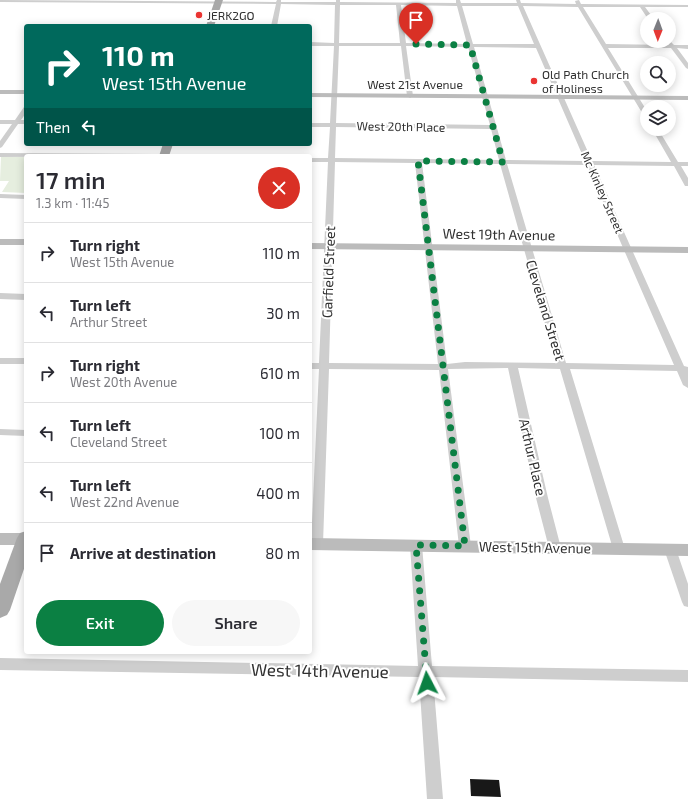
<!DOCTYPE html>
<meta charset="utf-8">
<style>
:root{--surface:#fff;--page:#f7f7f7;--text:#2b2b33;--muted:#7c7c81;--line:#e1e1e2;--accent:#0b8043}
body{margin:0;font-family:"Exo 2",sans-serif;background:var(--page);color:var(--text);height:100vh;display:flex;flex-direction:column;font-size:15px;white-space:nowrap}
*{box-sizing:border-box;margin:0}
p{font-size:13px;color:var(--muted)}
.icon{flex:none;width:22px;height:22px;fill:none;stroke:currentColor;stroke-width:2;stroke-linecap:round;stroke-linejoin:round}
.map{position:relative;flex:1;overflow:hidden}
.drawer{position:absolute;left:24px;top:154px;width:288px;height:500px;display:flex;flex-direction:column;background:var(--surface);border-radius:4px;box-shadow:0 2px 10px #0003}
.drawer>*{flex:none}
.banner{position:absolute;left:24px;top:24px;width:288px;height:122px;border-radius:4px;box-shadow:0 2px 10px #0003;background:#00695c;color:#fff;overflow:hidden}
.needle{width:26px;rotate:181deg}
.buttons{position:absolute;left:640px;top:12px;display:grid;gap:8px}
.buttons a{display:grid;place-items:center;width:36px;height:36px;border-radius:50%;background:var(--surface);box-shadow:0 2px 10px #0003;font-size:20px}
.pin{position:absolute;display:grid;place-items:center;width:34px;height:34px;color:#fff;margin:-41px -17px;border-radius:50% 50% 50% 0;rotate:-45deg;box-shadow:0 0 4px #0007}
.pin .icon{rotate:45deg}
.me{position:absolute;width:44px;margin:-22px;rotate:356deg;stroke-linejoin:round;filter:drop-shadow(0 0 3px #0008)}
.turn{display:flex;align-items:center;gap:14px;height:84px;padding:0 12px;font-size:18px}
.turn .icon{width:52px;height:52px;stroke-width:2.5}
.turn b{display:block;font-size:28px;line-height:34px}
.then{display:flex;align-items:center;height:38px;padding:0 12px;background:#0003;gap:8px;font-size:15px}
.round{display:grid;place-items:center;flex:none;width:42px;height:42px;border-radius:21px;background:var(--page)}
.headline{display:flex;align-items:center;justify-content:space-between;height:68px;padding:0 12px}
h1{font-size:24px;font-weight:600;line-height:30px}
.cta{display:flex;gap:8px;margin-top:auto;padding:8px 12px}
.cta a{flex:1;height:46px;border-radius:24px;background:var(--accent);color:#fff;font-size:16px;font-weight:600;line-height:46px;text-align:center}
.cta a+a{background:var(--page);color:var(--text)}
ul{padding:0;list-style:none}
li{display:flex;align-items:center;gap:12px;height:60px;padding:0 12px;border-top:1px solid var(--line)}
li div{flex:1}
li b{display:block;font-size:15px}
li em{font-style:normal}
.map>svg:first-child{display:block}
</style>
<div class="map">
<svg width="688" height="799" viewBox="0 0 688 799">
<rect width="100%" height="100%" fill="#fff"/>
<path fill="#e6eedf" d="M 1,157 L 26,157 L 26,193 L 2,192 L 9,181 L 0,181 Z"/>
<path fill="#181818" d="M 470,779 L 499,780 L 501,797 L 471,796 Z"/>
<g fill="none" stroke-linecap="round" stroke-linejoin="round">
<g fill="#cecece" fill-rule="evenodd">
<path d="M 0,0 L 276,2 L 277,0 L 281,0 L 281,2 L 336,2 L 336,0 L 340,0 L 340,2 L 456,3 L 456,0 L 460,0 L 461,3 L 517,3 L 516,0 L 520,0 L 521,3 L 576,4 L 575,1 L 579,0 L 581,4 L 688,5 L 688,7 L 645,7 L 654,19 L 648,19 L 640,7 L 583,7 L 606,44 L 669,45 L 667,43 L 670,41 L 674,45 L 688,45 L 688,49 L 677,48 L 688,63 L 688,69 L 686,68 L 671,48 L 608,48 L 647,111 L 647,118 L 644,116 L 578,7 L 523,6 L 592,161 L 671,162 L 652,129 L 658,129 L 678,162 L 688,162 L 688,166 L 681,166 L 688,178 L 688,186 L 685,186 L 674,166 L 594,165 L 684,366 L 688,367 L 688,388 L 683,385 L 677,371 L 570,369 L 625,549 L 623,552 L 619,553 L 615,552 L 613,549 L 560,369 L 518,368 L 548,498 L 561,548 L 559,551 L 555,552 L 551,551 L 549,548 L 536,498 L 508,368 L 448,369 L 471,546 L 469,549 L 465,550 L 461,549 L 459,546 L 439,370 L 329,369 L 323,544 L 321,547 L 317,548 L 313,547 L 311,544 L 319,369 L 310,369 L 310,363 L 319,363 L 328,162 L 310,162 L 310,158 L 328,158 L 330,127 L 310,127 L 310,123 L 330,123 L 334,46 L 310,46 L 310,42 L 334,43 L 335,5 L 281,4 L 277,26 L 271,26 L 276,4 L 0,2 ZM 340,5 L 396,5 L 400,43 L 339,43 ZM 401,5 L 457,6 L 467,44 L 406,43 ZM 462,6 L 518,6 L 534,44 L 473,44 ZM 339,46 L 401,46 L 407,96 L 410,98 L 413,96 L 406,46 L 468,47 L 490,125 L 336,123 ZM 474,47 L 536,48 L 585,161 L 506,160 ZM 336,127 L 491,129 L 499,160 L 335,158 ZM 335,162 L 415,163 L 438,364 L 329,363 ZM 422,163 L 500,164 L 556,363 L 465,362 L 447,364 ZM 507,164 L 587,165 L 674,365 L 566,363 Z"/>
<path d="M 26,106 L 26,113 L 21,120 L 26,120 L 26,124 L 18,124 L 2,147 L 0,148 L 0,141 L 12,124 L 0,124 L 0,120 L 15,120 L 24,107 Z"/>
<path d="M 0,153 L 154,154 L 157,156 L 0,157 Z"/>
<path d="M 0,194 L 26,195 L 26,199 L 0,198 Z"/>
<path d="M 0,293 L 26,294 L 26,300 L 0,299 Z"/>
<rect x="0" y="358" width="26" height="6"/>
<path d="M 0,429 L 26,430 L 26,436 L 0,435 Z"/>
<path d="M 416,541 L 420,542 L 422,545 L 432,666 L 688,670 L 688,682 L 433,677 L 443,799 L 427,799 L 419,677 L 0,670 L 0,658 L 418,666 L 410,545 L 412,542 Z"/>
<path d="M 670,545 L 674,546 L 676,549 L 688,584 L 688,607 L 684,606 L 682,602 L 664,549 L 666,546 Z"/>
</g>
<g fill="#bbb" fill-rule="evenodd">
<rect x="0" y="90" width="26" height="4"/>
<path d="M 310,93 L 688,96 L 688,100 L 310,97 Z"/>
<rect x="0" y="239" width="26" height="6"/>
<path d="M 310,243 L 688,247 L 688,253 L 310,249 Z"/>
<rect x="0" y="533" width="26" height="12"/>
<path d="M 310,538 L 688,544 L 688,556 L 310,550 Z"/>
</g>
<g fill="#a9a9a9" fill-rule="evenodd">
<path d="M 215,0 L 223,0 L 214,26 L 206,26 Z"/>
<path d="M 163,144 L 173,144 L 169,156 L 159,156 Z"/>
<path d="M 26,531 L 26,563 L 10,610 L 7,615 L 0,618 L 0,584 L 17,538 L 20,533 Z"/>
</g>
</g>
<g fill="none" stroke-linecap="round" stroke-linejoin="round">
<path stroke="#0b8043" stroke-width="7" stroke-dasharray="0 12.6" d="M 416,44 L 470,45 L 503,162 L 418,161 L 465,546 L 416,545 L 427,683"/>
</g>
<g fill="#ea3432" stroke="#fff" stroke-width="1.5">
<circle cx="199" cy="15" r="4"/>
<circle cx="534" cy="81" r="4"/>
</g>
<g text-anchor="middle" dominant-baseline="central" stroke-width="4" stroke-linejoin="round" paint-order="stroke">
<g font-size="12" fill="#313131" stroke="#fff" text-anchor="start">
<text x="207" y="15">JERK2GO</text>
<text x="542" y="74">Old Path Church<tspan x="542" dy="14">of Holiness</tspan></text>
</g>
<g font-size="12" fill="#313131" stroke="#fff">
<text x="415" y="84">West 21st Avenue</text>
<text transform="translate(401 126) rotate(1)">West 20th Place</text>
<text transform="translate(603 192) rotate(66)">Mc Kinley Street</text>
</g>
<g font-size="14" fill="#313131" stroke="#fff">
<text transform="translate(499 234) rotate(1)">West 19th Avenue</text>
<text transform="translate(328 272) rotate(-88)">Garfield Street</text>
<text transform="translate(546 310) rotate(73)">Cleveland Street</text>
<text transform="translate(533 457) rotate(77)">Arthur Place</text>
<text transform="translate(535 547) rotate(1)">West 15th Avenue</text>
</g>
<g font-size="17" fill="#313131" stroke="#fff">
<text transform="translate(320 670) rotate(1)">West 14th Avenue</text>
</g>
</g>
</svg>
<div class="buttons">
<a><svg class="needle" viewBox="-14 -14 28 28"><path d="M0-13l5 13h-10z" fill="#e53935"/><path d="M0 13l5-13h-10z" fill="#7c7c81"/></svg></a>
<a><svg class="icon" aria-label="search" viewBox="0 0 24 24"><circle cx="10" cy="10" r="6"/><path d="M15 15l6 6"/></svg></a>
<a><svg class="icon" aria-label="layers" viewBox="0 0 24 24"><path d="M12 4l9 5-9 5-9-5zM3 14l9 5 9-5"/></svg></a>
</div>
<div class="pin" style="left:416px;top:44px;background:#d93025"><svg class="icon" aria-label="arrive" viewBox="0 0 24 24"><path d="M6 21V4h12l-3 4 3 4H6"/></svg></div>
<svg class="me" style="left:427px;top:683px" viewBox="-20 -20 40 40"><path d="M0-17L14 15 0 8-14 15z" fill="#0b8043" stroke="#fff" stroke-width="4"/></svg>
<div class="banner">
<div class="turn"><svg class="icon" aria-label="right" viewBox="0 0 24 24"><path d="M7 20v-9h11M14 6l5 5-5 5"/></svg><div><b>110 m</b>West 15th Avenue</div></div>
<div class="then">Then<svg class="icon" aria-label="left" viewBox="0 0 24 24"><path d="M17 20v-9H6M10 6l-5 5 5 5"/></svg></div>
</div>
<section class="drawer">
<div class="headline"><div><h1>17 min</h1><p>1.3 km · 11:45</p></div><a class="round" style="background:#d93025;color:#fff"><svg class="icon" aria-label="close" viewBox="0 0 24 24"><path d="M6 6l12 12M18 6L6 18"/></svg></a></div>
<ul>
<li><svg class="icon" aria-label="right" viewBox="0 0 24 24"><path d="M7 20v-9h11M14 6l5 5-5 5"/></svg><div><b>Turn right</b><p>West 15th Avenue</p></div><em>110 m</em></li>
<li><svg class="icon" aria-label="left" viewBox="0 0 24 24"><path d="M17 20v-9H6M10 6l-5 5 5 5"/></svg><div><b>Turn left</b><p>Arthur Street</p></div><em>30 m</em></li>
<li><svg class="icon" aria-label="right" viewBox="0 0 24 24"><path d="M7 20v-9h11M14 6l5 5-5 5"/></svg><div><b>Turn right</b><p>West 20th Avenue</p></div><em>610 m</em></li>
<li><svg class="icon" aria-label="left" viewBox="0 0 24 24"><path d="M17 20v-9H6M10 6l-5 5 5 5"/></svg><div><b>Turn left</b><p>Cleveland Street</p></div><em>100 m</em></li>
<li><svg class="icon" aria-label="left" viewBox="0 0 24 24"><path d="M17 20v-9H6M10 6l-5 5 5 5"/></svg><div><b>Turn left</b><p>West 22nd Avenue</p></div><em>400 m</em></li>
<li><svg class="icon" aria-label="arrive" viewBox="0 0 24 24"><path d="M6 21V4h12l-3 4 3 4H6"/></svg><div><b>Arrive at destination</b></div><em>80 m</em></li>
</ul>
<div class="cta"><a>Exit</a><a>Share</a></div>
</section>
</div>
